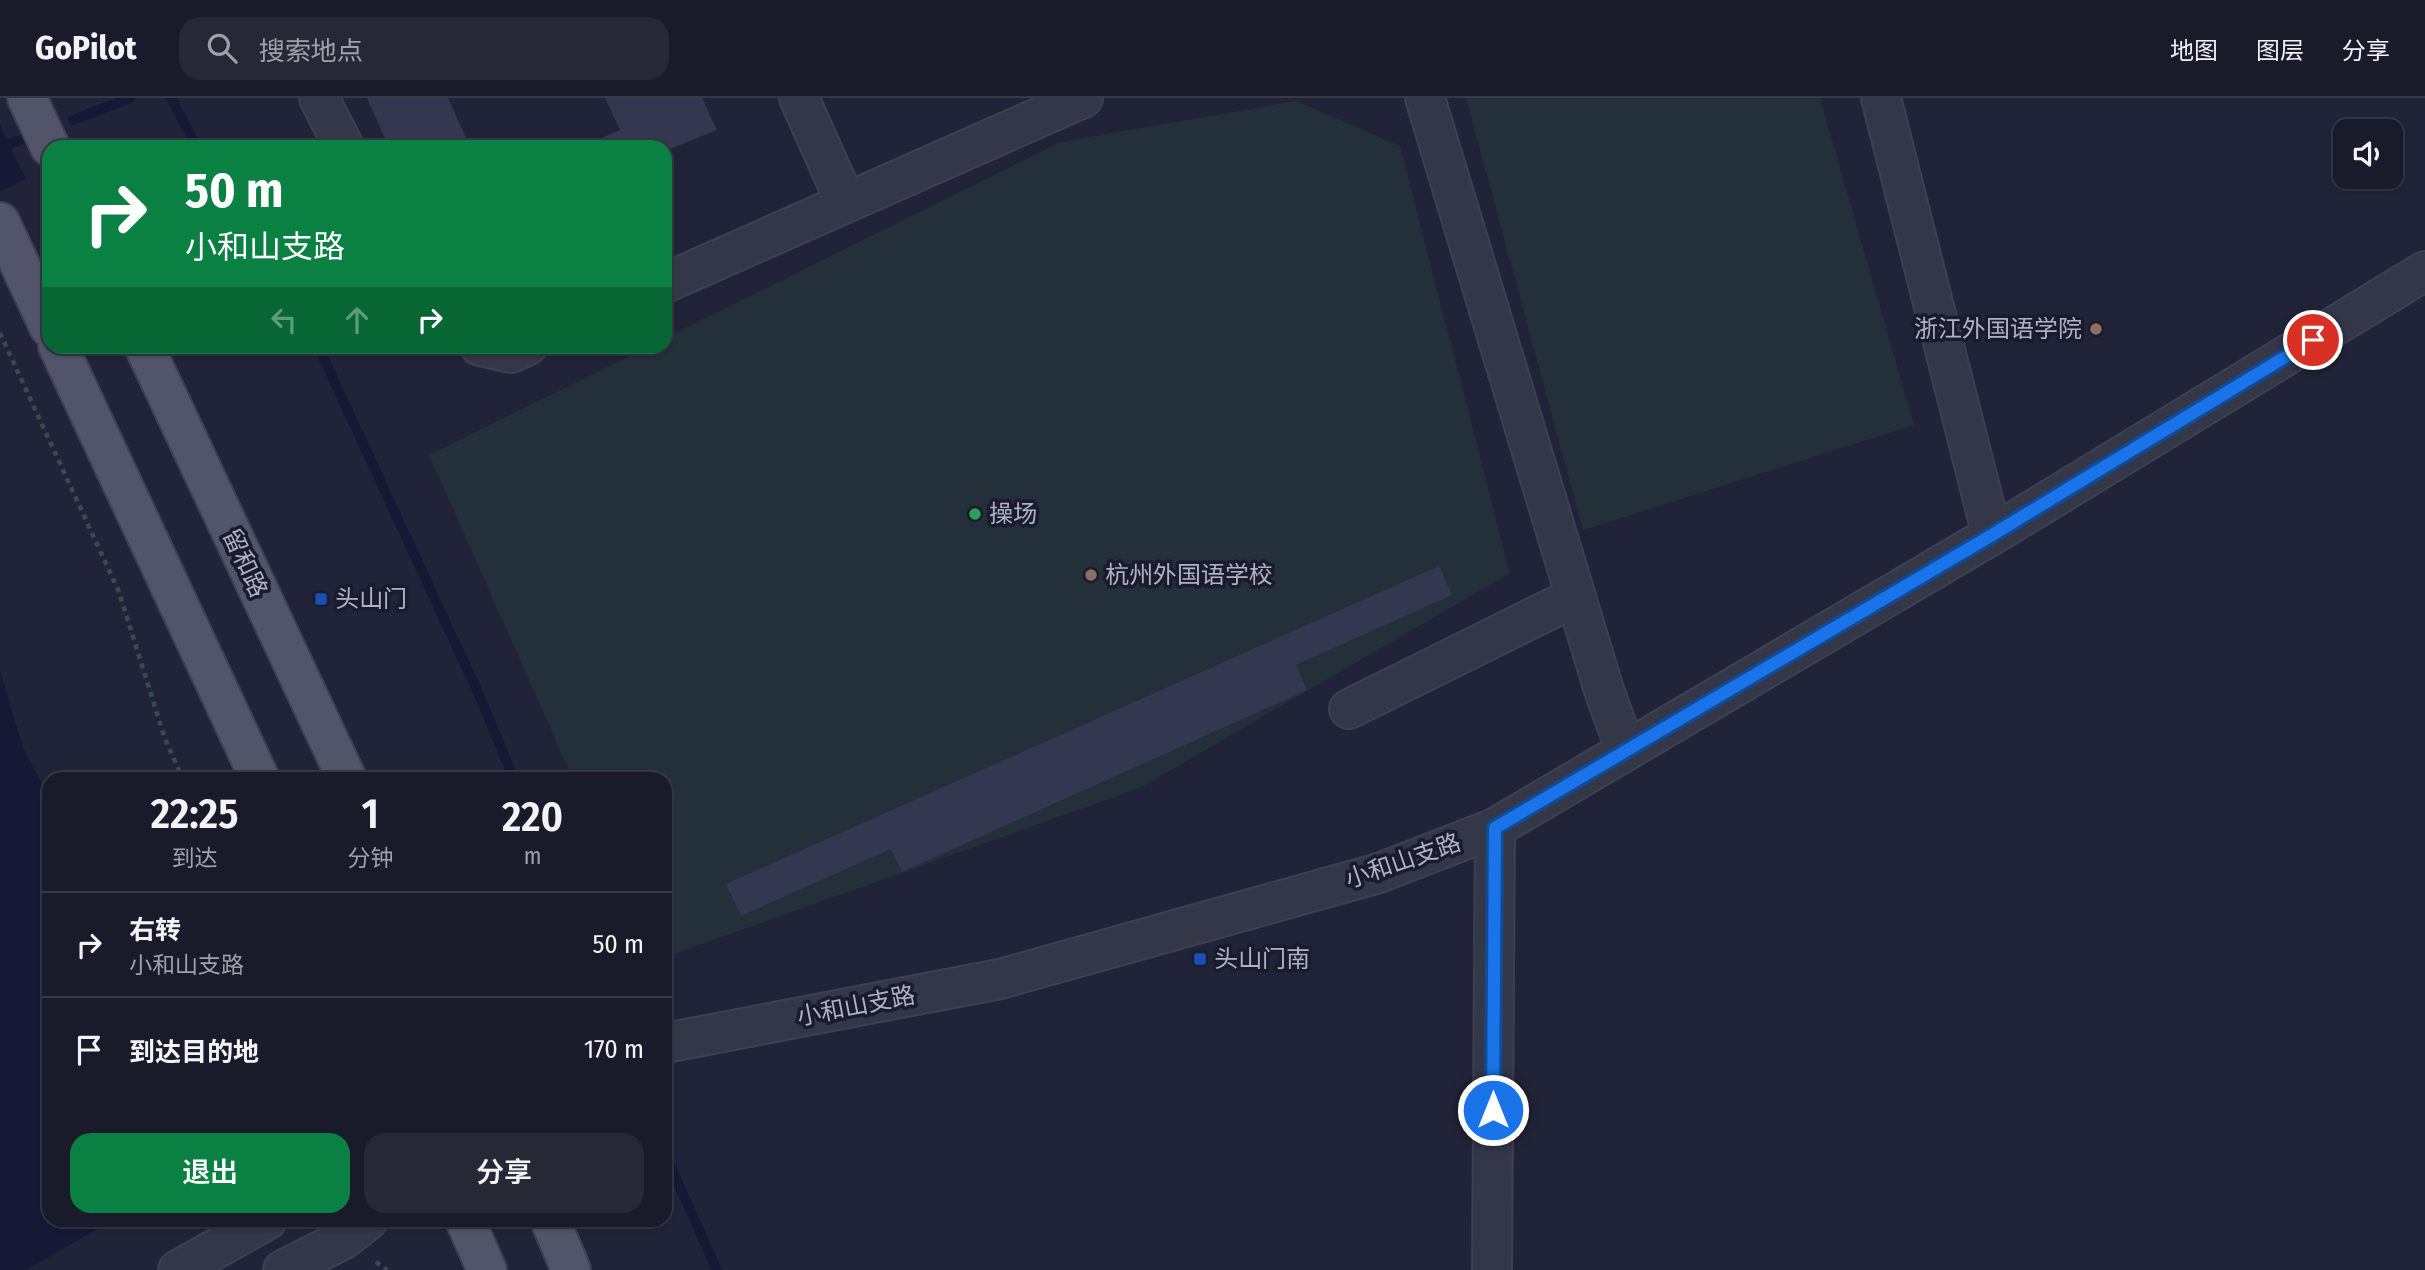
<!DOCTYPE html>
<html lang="zh">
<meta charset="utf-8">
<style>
:root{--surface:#191b2a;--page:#262836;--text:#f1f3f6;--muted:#9fa1a8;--line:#373947;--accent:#0b8043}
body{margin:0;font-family:"Fira Sans Condensed","Noto Sans SC",sans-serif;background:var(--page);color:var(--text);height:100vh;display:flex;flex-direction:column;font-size:26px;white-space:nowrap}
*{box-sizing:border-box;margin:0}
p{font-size:23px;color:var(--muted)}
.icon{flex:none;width:38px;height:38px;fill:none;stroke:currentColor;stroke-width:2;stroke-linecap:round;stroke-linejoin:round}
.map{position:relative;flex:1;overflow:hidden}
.sheet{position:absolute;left:42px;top:674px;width:630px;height:455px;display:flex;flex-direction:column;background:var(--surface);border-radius:21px;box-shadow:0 2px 5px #0004,0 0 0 2px var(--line)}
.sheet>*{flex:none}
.top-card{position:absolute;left:42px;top:42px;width:630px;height:214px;border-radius:21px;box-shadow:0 2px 5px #0004,0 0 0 2px var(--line);background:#0b8043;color:#fff;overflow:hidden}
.fabs{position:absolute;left:2333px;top:21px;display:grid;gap:14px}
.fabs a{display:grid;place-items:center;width:70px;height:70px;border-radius:14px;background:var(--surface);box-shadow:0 2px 5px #0004,0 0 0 2px var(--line);font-size:35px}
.pin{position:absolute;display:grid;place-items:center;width:60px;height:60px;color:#fff;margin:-30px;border:4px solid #fff;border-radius:50%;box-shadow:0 2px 7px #0007}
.me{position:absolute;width:77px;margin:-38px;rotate:0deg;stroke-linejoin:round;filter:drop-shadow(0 0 5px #0008)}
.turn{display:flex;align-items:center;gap:24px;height:147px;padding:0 28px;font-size:32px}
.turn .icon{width:91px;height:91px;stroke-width:2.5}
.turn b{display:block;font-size:49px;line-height:60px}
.lanes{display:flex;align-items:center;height:66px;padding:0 28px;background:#0003;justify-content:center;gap:35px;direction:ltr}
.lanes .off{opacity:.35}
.eta{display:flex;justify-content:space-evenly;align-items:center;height:119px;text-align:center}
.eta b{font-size:42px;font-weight:600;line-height:49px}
.cta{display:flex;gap:14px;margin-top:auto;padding:14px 28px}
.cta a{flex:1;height:80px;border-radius:21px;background:var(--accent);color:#fff;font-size:28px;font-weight:600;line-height:80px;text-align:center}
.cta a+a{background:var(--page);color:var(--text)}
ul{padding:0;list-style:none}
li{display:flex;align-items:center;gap:21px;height:105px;padding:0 28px;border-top:2px solid var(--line)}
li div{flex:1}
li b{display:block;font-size:26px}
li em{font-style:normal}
header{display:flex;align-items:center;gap:42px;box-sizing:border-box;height:98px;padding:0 35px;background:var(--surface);border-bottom:2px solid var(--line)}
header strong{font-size:33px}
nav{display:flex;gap:38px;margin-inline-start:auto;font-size:24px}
.search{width:490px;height:63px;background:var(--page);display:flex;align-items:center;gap:18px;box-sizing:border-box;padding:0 24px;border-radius:21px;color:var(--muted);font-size:26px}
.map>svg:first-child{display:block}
</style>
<header>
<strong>GoPilot</strong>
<div class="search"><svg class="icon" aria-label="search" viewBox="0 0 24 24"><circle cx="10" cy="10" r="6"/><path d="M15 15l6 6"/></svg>搜索地点</div>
<nav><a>地图</a><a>图层</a><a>分享</a></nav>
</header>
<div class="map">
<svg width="2425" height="1172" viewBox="0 0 2425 1172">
<rect width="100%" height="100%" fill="#212438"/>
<g fill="#233039">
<path d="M 1466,0 L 1820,0 L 1914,327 L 1583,432 Z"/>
<path d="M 1296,3 L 1400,48 L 1510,475 L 1140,690 L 665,859 L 665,681 L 573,681 L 429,357 L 648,249 L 665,248 L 665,240 L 1061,44 Z"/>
</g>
<g fill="#151935">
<path d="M 0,27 L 26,81 L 0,94 Z"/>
<path d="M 0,572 L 23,650 L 49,699 L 49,1122 L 113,1122 L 26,1172 L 0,1172 Z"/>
</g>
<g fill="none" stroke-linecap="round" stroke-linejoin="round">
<g stroke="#151935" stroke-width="10">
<path d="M 171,0 L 197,49"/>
<path d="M 73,22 L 130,0"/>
<path d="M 9,46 L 32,38"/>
<path d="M 318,248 L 480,599 L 514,681"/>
<path d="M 665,1056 L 717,1172"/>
</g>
</g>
<g fill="#33374f">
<path d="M 367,0 L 448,0 L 470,49 L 389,49 Z"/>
<path d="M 605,0 L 702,0 L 717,32 L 665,53 L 665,49 L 581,49 L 620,32 Z"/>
<path d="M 1439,468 L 1452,497 L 1296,567 L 1307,592 L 902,774 L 891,751 L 741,818 L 726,786 Z"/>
</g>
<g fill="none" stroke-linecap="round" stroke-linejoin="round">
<defs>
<g id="minor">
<path d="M 319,0 L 344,49"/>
<path d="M 799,0 L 845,103"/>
<path d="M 1425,0 L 1604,592 L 1626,653"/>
<path d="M 1881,0 L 1992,437"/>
<path d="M 665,185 L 1083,0"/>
<path d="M 480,248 L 511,255 L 527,248"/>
<path d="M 1349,611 L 1575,499"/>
<path d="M 665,945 L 1000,881 L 1379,775 L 1495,730 L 1992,437 L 2425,173"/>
<path d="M 178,1172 L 267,1122"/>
<path d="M 283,1172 L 344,1141 L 368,1122"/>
<path d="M 1492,1172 L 1495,730"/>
</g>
<g id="major">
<path d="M 27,0 L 50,49"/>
<path d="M 0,124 L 49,229"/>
<path d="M 58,248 L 260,681"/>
<path d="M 144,248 L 347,681"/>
<path d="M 465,1122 L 487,1172"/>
<path d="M 550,1122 L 571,1172"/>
</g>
</defs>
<use href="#minor" stroke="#3e4052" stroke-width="42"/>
<use href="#major" stroke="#3e4052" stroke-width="42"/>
<g stroke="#3b4a51" stroke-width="4.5" stroke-dasharray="5 5" stroke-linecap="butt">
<path d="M 0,235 L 119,494 L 165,641 L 183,681"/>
<path d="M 376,1164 L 387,1172"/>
</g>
<use href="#minor" stroke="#343748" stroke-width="38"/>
<use href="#major" stroke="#525569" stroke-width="38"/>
</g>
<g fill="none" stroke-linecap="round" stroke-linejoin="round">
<defs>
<path id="route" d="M 1493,1012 L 1495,730 L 1992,437 L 2313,242"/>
</defs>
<use href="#route" stroke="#114b97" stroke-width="18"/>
<use href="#route" stroke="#1a73e8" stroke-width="12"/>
</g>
<g fill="#8d6e63" stroke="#1a1c2d" stroke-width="2.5">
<circle cx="2096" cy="231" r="7"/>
<circle cx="1091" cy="477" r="7"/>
</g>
<circle fill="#2e9e5b" stroke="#1a1c2d" stroke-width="2.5" cx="975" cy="416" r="7"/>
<g fill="#1a4fb4" stroke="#1a1c2d" stroke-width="2.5">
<rect x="314" y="494" width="14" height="14" rx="3.5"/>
<rect x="1193" y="854" width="14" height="14" rx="3.5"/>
</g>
<g text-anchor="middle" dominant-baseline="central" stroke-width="7" stroke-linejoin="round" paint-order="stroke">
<g font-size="24" fill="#afb1c5" stroke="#1a1c2d" text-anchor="start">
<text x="2082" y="231" text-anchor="end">浙江外国语学院</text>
<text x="989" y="416">操场</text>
<text x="1105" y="477">杭州外国语学校</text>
<text x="335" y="501">头山门</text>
<text x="1214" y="861">头山门南</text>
</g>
<g font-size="24" fill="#afb1c5" stroke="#1a1c2d">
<text transform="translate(245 465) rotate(65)">留和路</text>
<text transform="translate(1403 763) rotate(-19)">小和山支路</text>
<text transform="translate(856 908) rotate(-11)">小和山支路</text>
</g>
</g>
</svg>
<div class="fabs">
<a><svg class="icon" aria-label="sound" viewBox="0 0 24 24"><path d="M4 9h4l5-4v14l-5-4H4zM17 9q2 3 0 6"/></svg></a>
</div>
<div class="pin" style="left:2313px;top:242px;background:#d93025"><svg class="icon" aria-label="arrive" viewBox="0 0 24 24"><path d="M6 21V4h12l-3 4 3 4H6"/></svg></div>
<svg class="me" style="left:1493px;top:1012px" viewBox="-20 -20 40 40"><circle r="17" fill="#1a73e8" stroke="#fff" stroke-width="3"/><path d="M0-11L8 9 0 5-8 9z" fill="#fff"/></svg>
<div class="top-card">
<div class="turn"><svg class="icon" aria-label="right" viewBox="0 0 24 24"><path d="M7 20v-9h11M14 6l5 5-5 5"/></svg><div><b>50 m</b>小和山支路</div></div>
<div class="lanes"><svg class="icon off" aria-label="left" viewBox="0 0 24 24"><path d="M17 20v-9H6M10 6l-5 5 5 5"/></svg><svg class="icon off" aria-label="ahead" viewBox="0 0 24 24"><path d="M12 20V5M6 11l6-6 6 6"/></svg><svg class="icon" aria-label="right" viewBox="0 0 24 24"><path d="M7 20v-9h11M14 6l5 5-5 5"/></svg></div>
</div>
<section class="sheet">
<div class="eta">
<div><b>22:25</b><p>到达</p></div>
<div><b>1</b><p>分钟</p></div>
<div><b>220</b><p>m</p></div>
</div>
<ul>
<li><svg class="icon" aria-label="right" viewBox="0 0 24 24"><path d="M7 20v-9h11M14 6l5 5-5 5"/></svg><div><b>右转</b><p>小和山支路</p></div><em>50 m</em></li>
<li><svg class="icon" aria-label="arrive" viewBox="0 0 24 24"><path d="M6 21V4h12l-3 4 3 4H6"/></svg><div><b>到达目的地</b></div><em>170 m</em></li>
</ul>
<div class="cta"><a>退出</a><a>分享</a></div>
</section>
</div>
